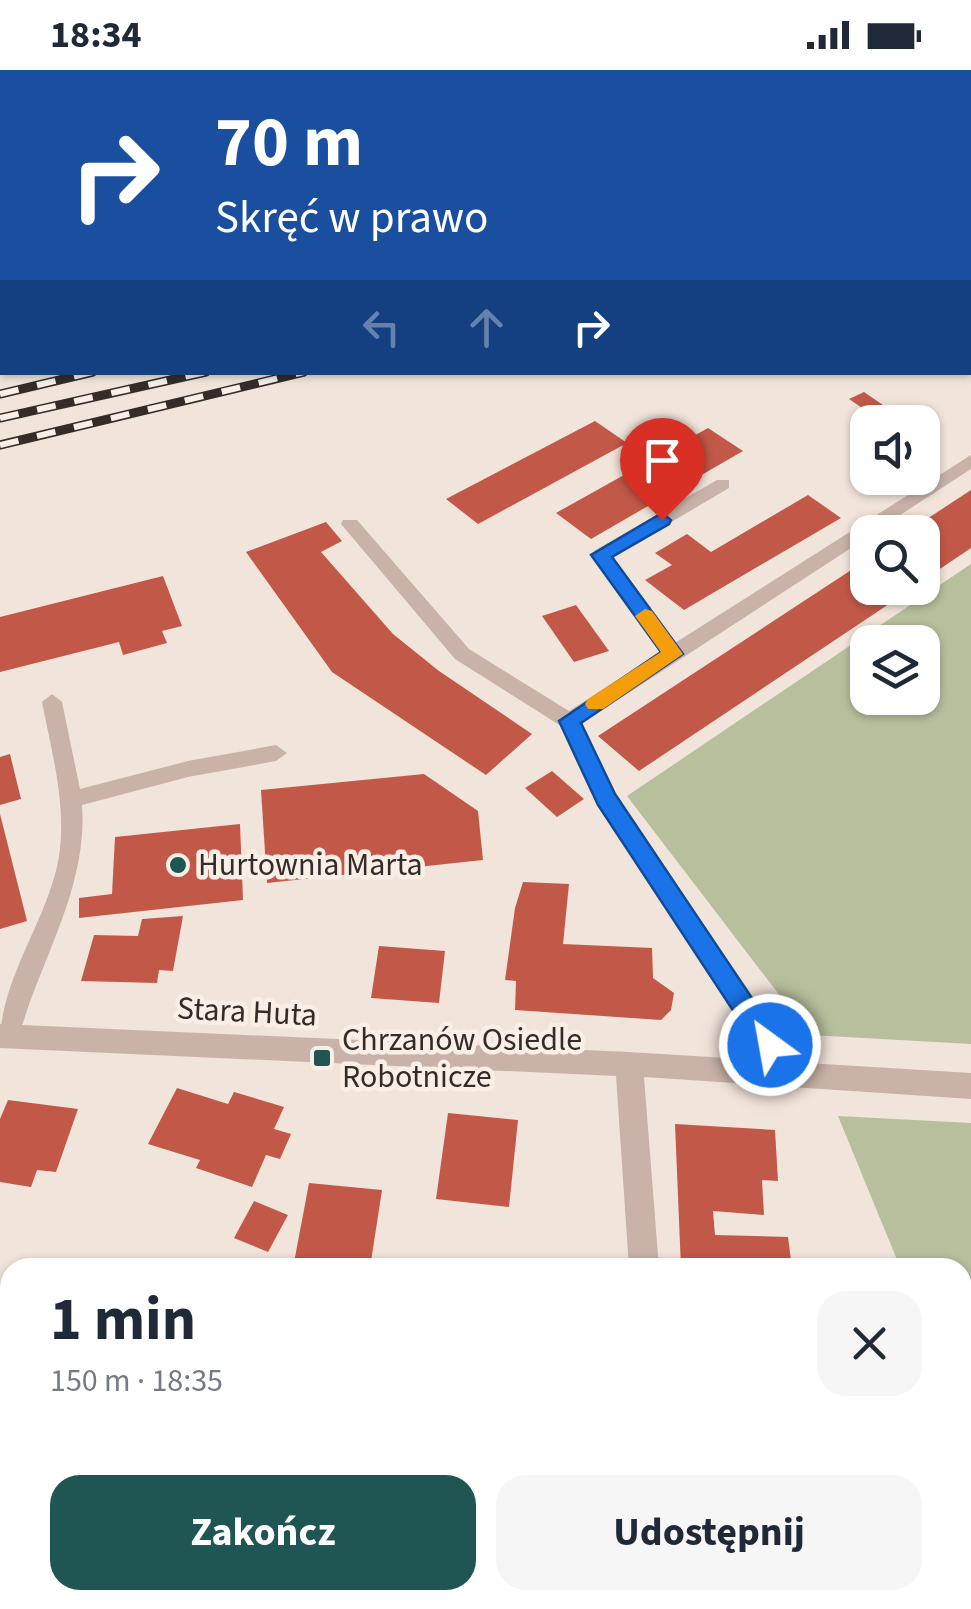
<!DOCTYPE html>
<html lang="pl">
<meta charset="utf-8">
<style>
:root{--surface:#fff;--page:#f6f6f7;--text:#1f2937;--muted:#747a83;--accent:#1f5653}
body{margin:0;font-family:"Source Sans 3",sans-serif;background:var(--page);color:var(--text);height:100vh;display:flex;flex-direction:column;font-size:38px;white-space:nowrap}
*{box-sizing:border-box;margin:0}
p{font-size:32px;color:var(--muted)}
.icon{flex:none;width:55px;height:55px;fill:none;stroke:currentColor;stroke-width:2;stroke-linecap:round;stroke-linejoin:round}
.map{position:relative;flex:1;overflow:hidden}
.sheet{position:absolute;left:0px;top:1188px;width:972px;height:352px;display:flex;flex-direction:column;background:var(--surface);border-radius:30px 30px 0 0;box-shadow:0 2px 8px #0004}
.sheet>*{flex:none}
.top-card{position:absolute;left:0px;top:0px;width:972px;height:305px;box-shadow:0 2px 8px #0004;background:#1a4fa0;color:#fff;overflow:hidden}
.buttons{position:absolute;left:850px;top:335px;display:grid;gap:20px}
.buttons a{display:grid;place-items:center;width:90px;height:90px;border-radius:20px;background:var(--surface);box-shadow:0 2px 8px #0004;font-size:50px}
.pin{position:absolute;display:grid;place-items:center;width:85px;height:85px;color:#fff;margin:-102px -42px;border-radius:50% 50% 50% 0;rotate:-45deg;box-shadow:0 0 10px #0007}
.pin .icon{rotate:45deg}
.me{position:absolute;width:110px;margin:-55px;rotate:328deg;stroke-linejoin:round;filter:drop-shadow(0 0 8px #0008)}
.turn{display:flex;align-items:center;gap:35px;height:210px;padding:0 50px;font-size:45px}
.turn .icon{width:130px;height:130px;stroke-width:2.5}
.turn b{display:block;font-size:70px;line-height:85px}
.lanes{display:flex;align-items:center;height:95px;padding:0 50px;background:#0003;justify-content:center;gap:50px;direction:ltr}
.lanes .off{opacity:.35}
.round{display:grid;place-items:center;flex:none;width:105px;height:105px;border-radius:30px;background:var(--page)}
.head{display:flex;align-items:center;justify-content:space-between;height:170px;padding:0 50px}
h1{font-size:60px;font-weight:700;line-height:75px}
.cta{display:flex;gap:20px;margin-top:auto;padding:20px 50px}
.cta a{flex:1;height:115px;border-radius:30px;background:var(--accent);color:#fff;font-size:40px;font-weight:700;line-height:115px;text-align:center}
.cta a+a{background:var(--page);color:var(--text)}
.status{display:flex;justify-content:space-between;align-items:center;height:70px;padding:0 50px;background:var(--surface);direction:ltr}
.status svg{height:28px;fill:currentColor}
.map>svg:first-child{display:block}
</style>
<div class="status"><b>18:34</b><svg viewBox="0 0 49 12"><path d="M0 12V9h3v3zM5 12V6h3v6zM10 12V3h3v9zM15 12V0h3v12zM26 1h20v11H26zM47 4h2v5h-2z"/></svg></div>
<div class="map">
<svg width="971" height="1539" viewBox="0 0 971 1539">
<rect width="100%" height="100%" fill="#f1e4db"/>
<g fill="#b7bf9c" fill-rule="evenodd">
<path d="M 971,494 L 971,974 L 810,965 L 627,726 ZM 922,572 L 922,628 L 868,628 L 868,572 Z"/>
<path d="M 838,1046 L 971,1053 L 971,1369 L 963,1349 L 962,1198 L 900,1197 Z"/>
</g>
<g fill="#c25948">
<path d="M 864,322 L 883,335 L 868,342 L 849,329 Z"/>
<path d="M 595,351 L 627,373 L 478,454 L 446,429 Z"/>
<path d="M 708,358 L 743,381 L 591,469 L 556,443 Z"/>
<path d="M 971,420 L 971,478 L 922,511 L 922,462 L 907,462 Z"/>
<path d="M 808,425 L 841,448 L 684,540 L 645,510 L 672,495 L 655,483 L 687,464 L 711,482 Z"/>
<path d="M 326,452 L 342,471 L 321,482 L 393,564 L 439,601 L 532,664 L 486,705 L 332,602 L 246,482 Z"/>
<path d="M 868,489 L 868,518 L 913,518 L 639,701 L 598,666 Z"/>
<path d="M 163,506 L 182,556 L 162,561 L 167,573 L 123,585 L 119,572 L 0,602 L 0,547 Z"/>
<path d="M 576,535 L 609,581 L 574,592 L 542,546 Z"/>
<path d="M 10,684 L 21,729 L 0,735 L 0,687 Z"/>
<path d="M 552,701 L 584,729 L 557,747 L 525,718 Z"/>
<path d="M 424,704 L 478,741 L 483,790 L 267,813 L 261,720 Z"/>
<path d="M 0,744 L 27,851 L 0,859 Z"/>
<path d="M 240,754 L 243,830 L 79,848 L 79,828 L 112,824 L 115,767 Z"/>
<path d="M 523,812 L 569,814 L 563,874 L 652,878 L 653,908 L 674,923 L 671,940 L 661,950 L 515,940 L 516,911 L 505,910 L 515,838 Z"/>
<path d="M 183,846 L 173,901 L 159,900 L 157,913 L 81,911 L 94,865 L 138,866 L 142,849 Z"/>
<path d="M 379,876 L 445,881 L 439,933 L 371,928 Z"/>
<path d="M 177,1018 L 228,1034 L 234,1022 L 284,1037 L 274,1059 L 291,1064 L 280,1089 L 266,1085 L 252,1117 L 196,1098 L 200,1090 L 148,1074 Z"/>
<path d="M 8,1030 L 78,1039 L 56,1102 L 37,1100 L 31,1117 L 0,1112 L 0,1049 Z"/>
<path d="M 448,1043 L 518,1050 L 509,1137 L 436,1129 Z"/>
<path d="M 675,1054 L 775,1060 L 778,1111 L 762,1110 L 764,1145 L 713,1141 L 715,1165 L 788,1167 L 792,1198 L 681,1198 Z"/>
<path d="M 309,1113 L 382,1120 L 370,1198 L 293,1198 Z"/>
<path d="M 254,1131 L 288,1145 L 268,1182 L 234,1168 Z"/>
<path d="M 10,1239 L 10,1344 L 0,1328 L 0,1246 Z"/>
<path d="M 60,1530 L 119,1530 L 111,1539 L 68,1539 Z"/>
<rect x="457" y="1530" width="84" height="9"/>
</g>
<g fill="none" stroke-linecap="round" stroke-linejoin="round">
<g fill="#c9b3a8" fill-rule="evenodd">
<path d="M 2,274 L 2,284 L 0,285 L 0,275 Z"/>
<path d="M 971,385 L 971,399 L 874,462 L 868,462 L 868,467 L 581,654 L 615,725 L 756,931 L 793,997 L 797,1005 L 793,1013 L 784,1016 L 775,1013 L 738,945 L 598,735 L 561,656 L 455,589 L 341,454 L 343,450 L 357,450 L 469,579 L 569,641 L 661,582 L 594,489 L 594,481 L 717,410 L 729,410 L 729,418 L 612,487 L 675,573 Z"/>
<path d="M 52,624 L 62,632 L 80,719 L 188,691 L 276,675 L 287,683 L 276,691 L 188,707 L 82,735 C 88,818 41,888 19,966 L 16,974 L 7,977 L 0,974 C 0,909 45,855 58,792 C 68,739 52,684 42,632 Z"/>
</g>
<g fill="#c9b3a8" fill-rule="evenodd">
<rect x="970" y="26" width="1" height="8"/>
<rect x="0" y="152" width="2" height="10"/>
<rect x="0" y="245" width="2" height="10"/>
<path d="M 0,954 L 629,982 L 971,1003 L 971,1029 L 644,1007 L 659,1198 L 629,1198 L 616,1006 L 0,978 Z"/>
<path d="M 644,1530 L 680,1530 L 681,1539 L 645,1539 Z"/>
</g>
<defs>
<g id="rail">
<path d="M 0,324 L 93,302"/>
<path d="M 0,348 L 206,302"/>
<path d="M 0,375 L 304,302"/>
</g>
</defs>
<use href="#rail" stroke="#352b28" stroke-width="9"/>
<use href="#rail" stroke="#f9efe7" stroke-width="6" stroke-dasharray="19" stroke-linecap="butt"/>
</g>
<path fill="#1a73e8" stroke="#114b97" stroke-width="2.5" d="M 662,443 L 671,450 L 669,454 L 612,487 L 683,584 L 581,653 L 615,724 L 778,967 L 782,975 L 778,983 L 770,986 L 761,983 L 598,735 L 559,651 L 661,582 L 591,485 Z"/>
<path fill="#f59e0b" d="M 645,539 L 652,541 L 683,584 L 603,639 L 588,639 L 585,634 L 588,629 L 661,582 L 635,546 Z"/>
<g fill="#1f5653" stroke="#f9efe7" stroke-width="4">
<circle cx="178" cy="795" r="10"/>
<rect x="312" y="978" width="20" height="20" rx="5"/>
</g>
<g text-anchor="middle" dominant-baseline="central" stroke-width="9" stroke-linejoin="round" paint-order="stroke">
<g font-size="32" fill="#352b28" stroke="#f9efe7" text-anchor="start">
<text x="198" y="795">Hurtownia Marta</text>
<text x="342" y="970">Chrzanów Osiedle<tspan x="342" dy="37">Robotnicze</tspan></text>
</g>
<g font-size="32" fill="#352b28" stroke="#f9efe7">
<text transform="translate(247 942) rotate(3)">Stara Huta</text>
</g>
</g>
</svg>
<div class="buttons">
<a><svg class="icon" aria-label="sound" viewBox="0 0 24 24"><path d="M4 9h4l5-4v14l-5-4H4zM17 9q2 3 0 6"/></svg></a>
<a><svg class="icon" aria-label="search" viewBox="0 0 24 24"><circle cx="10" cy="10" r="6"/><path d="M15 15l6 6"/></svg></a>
<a><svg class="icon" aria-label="layers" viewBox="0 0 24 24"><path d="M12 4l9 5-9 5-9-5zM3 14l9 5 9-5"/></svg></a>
</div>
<div class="pin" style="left:662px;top:450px;background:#d93025"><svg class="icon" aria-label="arrive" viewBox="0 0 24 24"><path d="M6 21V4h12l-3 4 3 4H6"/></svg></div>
<svg class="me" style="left:770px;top:975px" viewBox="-20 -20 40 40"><circle r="17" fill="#1a73e8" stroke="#fff" stroke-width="3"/><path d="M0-11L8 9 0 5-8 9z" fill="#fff"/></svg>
<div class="top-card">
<div class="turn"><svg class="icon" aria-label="right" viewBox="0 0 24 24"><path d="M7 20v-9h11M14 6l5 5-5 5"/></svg><div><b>70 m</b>Skręć w prawo</div></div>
<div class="lanes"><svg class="icon off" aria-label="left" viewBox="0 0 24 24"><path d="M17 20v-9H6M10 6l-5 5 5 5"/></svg><svg class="icon off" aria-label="ahead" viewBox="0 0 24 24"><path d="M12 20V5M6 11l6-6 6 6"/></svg><svg class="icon" aria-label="right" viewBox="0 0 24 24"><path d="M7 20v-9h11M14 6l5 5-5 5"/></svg></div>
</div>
<section class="sheet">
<div class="head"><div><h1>1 min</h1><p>150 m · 18:35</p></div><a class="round"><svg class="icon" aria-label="close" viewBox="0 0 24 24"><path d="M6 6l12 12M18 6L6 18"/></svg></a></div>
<div class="cta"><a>Zakończ</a><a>Udostępnij</a></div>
</section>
</div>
